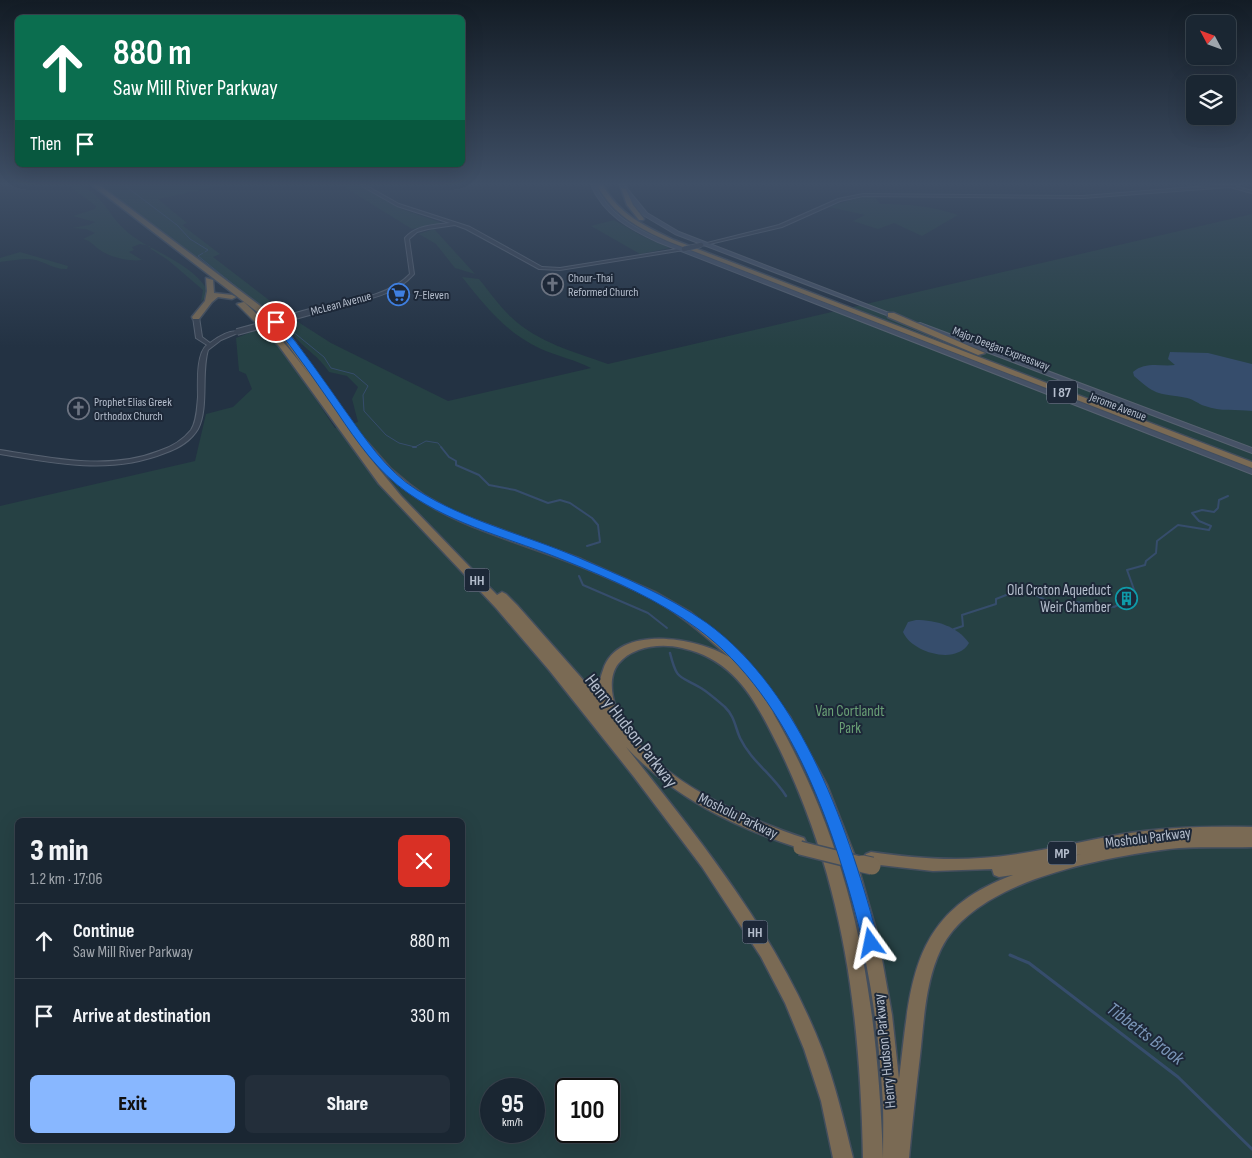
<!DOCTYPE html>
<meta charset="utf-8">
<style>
:root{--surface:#1a2632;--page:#232e3a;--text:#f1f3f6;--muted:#9fa5ac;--line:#38434d;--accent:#88b7ff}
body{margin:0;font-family:"Sofia Sans Condensed",sans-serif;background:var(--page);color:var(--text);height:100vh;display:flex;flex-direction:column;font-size:19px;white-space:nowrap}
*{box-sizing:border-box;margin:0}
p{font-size:16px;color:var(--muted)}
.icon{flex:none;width:28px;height:28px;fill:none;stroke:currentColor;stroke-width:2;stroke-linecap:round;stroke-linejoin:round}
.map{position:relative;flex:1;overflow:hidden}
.drawer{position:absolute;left:15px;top:818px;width:450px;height:325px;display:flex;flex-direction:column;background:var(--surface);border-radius:8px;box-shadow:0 5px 20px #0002,0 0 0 1px var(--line)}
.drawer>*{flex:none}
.banner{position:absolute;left:15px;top:15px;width:450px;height:152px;border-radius:8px;box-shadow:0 5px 20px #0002,0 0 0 1px var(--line);background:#0b6e4f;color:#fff;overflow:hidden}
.needle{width:32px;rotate:311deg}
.buttons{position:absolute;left:1186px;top:15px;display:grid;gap:10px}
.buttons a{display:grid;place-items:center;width:50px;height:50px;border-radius:8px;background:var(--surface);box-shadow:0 5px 20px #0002,0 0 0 1px var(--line);font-size:25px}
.speed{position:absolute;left:480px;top:1078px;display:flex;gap:10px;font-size:25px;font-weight:700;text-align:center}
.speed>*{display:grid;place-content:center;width:65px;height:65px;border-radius:50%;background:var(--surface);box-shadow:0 5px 20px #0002,0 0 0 1px var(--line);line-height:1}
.speed small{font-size:12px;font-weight:400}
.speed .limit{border:2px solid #111;border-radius:8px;background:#fff;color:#111}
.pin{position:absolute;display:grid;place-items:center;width:42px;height:42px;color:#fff;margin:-21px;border:2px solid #fff;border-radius:50%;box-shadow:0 1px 5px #0007}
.me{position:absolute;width:55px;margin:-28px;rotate:348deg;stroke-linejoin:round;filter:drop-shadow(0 0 4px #0008)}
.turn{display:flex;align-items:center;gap:18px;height:105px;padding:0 15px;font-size:22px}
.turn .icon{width:65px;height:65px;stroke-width:2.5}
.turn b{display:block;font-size:35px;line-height:42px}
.then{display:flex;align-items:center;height:48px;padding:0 15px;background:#0003;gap:10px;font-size:19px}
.round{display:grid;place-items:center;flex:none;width:52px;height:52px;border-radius:8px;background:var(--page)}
.head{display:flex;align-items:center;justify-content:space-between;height:85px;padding:0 15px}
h1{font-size:30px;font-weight:800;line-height:38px}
.primary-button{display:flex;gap:10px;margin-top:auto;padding:10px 15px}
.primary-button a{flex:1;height:58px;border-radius:8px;background:var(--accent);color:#111;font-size:20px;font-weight:800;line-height:58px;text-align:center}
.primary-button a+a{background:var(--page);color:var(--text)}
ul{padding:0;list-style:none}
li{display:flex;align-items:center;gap:15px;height:75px;padding:0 15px;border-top:1px solid var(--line)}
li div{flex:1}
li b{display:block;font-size:19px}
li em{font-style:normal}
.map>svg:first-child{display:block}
</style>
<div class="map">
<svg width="1252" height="1158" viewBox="0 0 1252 1158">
<rect width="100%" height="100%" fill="#233243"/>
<g fill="#264144" fill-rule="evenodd">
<path d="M 68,185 C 98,185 104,209 123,228 C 146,251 186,258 207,289 L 207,295 L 201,302 L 203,290 L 168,260 L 151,249 L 150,246 L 140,244 L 132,247 L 134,250 L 129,252 L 142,260 C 130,262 110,257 100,250 C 93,245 91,241 83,239 L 95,233 L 86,229 L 72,228 L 89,225 L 95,222 L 73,216 L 95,209 L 96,206 Z"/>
<path d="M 100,185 L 224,185 L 158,199 L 187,223 L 182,225 L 220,254 L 213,257 L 287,314 L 276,318 Z"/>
<path d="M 341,185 L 359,185 L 401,209 L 442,223 L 412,229 Z"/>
<path d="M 861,197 L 875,197 L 880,204 C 906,204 933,206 958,215 L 922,236 L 894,223 L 878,229 L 853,221 L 865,215 L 829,207 Z"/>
<path d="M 1252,214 L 1252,1158 L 0,1158 L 0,506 L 195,461 L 206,414 L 233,407 L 252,389 L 246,374 L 239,371 L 236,338 L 262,328 L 283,350 L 335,428 L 358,422 L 352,399 L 358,387 L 347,376 L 329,372 C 316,352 300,348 287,325 L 295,320 L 331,343 L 448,401 L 591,368 C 576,360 557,356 541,349 C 504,331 487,308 462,277 L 479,279 C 489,291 499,306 511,317 C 537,342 574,352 608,364 ZM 18,820 L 462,820 L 462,1140 L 18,1140 ZM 491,1089 L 534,1089 L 534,1131 L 491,1131 ZM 566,1089 L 609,1089 L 609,1131 L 566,1131 Z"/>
<path d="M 614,220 L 642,236 L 670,248 L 640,254 L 591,226 Z"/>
<path d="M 434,229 L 475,274 L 455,268 L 436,244 L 419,234 Z"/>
<path d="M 20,252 L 68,266 L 67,269 C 53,270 42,259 28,259 C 19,259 9,261 0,262 L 0,258 Z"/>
</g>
<g fill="#364d6c">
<path d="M 1170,352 L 1208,353 L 1252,364 L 1252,411 C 1237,409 1220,412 1205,406 C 1198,404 1195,400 1187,398 C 1158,392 1159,398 1134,376 L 1133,372 C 1146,361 1161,367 1175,365 L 1168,359 Z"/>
<path d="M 916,620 C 936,620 957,626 969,643 C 956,666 911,652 903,632 L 908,622 Z"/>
</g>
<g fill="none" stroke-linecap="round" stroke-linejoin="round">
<g stroke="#364d6c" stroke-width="1">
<path d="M 124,185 L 177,225 L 190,239 L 208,250 L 205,252"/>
<path d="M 203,253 L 198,256 L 269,313"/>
<path d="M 281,322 L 324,357 L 331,368 L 354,374 L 368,386 L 363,395 L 364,411 L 386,435 L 399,443 L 415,447 L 426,441 L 438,443 L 442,448"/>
</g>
<g stroke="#364d6c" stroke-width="2">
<path d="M 413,447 L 416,447"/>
<path d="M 441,447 L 449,457 L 456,461 L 456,465 L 479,475 L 489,485 L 515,490 L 548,503 L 560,500 L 570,503 L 592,518 L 598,525 L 600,542 L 587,546"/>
<path d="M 579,576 L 583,585 L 648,613 L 667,628"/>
<path d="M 1136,595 L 1127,570 L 1145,565 L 1146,561 L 1156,553 L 1157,541 L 1178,525 L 1209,530 L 1211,526 L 1199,521 L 1192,513 L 1202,510 L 1214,512 L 1218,508 L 1219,500 L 1228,496"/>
<path d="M 954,629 L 963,626 L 962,615 L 996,604 L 996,599 L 1019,590 L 1036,595 L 1056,606 L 1076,602 L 1114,607 L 1122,603"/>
</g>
<path stroke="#364d6c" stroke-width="2.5" d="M 670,653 C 677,681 679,675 701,688 C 709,693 718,701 725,707 C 735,717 735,727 740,738 C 751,761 773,775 786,796"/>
<path stroke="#364d6c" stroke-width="3" d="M 1010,955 L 1029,963 L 1178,1077 L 1252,1149"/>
<defs>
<g id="tertiary">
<path d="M 360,185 L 365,185 L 399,204 L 470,227 L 542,267 L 560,268 L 684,248 L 686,249 L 684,250 L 560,270 L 539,269 L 466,229 L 455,225 L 428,229 L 417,232 L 409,239 L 414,274 C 397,294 367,300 342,305 C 334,308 324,311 315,311 L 315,309 C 344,302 389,297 410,274 L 405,238 C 416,225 434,225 450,223 L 397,206 Z"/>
<path d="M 1219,185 L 1240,185 L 1235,186 L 1252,191 L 1252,193 L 1230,187 L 1083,198 L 863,196 L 840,201 L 782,227 L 701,246 L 699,245 L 779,225 L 838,199 L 863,194 L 1083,196 Z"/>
<path d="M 196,315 L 199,317 L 202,337 L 210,343 C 218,337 231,329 240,332 L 221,340 L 208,350 C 201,373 209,408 198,429 C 191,441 177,449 165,453 C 110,475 56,463 0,454 L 0,450 C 53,458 108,471 159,451 C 171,447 183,440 191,430 C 197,421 197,407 198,397 C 198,384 196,353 207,345 L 196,338 L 193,317 Z"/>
</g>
<g id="secondary">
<path d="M 591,185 L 595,185 C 608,214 634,228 662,240 L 1252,469 L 1252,474 L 658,242 C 630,229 604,215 591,185 Z"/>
<path d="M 619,185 L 624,185 L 647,213 L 679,232 L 902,318 L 897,319 L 675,234 L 643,215 Z"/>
<path d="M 916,323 L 920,323 L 1252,448 L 1252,453 L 916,325 Z"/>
</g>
<g id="motorway">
<path d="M 92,185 L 99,185 L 279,320 L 360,434 L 391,469 L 409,484 L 424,495 L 456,513 L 581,559 L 655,592 L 690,612 L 743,656 L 790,717 L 827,785 L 856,859 L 878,937 L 892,1015 L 899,1079 C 911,984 909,913 1013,875 L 999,877 L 994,875 L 992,869 L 933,871 L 871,864 L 866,862 L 863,858 L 866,854 L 871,852 C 907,857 944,861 981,858 C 1029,855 1076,842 1123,834 C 1166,827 1209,826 1252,827 L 1252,847 C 1225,848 1196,846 1169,849 C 1100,858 974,881 941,949 C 925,982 924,1021 920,1056 C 916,1090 912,1124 909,1158 L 883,1158 C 883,1135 884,1112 882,1090 C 876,985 853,883 814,787 C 804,763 790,741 778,719 L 772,711 C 855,854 877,996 883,1158 L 863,1158 C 860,1012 844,883 780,750 C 757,704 737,660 682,648 C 661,643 633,646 618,664 C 609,676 611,694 616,708 C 644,775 739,816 804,838 L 806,842 L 804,846 L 799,848 C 734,827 673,797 626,747 C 701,841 778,936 822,1049 C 835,1084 844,1121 853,1158 L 833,1158 L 821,1101 L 804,1049 L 785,1003 L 761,957 L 702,867 L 634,777 L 549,670 L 496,608 L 379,484 L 279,346 L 237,304 L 244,302 C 269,325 291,349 311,377 L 273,324 ZM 361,447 C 424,525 505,534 592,571 C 622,584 656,598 682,618 C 699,630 714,644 729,657 C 698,638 618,623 603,670 C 599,681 598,688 601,700 L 517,605 L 506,594 L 502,592 L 497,595 L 401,496 ZM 1081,854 L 1060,860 L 1060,859 Z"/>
<path d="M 597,185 L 603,185 C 618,214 646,227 674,240 L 1252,462 L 1252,468 L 670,242 C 640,229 613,215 597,185 Z"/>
<path d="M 621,188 L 626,189 L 633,205 L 644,219 L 643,220 L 639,220 L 627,205 Z"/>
<path d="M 206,278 L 213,280 L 214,293 L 232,295 L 236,297 L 232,299 L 218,297 L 212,302 L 199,319 L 193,319 L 192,317 L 205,301 L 207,291 Z"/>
<path d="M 888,313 L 894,313 L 985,353 L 978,355 L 888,317 Z"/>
</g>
</defs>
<use href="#tertiary" stroke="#566170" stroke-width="2"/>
<use href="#secondary" stroke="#566170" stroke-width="2"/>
<use href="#motorway" stroke="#434e5d" stroke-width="3"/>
<use href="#tertiary" fill="#384353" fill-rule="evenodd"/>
<use href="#secondary" fill="#465266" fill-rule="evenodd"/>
<use href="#motorway" fill="#7a6a54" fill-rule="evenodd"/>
<defs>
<path id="tertiary-bridge-far1" d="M 684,249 L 701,245"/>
<path id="tertiary-bridge" d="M 237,332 L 317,310"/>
<path id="motorway-bridge-far1" d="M 800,848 L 868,865"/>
<path id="motorway-bridge" d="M 863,864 L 872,866"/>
</defs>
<use href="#tertiary-bridge-far1" stroke="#566170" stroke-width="5.5" stroke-linecap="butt"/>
<use href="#tertiary-bridge" stroke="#566170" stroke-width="8" stroke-linecap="butt"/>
<use href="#motorway-bridge-far1" stroke="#434e5d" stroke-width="16" stroke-linecap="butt"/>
<use href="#motorway-bridge" stroke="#434e5d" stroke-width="19" stroke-linecap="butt"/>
<use href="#tertiary-bridge-far1" stroke="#384353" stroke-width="4.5"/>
<use href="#tertiary-bridge" stroke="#384353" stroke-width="5.5"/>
<use href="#motorway-bridge-far1" stroke="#7a6a54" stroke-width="13"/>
<use href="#motorway-bridge" stroke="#7a6a54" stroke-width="17"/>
</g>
<linearGradient id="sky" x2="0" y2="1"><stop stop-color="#131c25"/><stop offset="0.53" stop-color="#3f4f66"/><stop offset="1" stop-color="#3f4f66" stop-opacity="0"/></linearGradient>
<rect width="1252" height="347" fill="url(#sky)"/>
<path fill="#1a73e8" stroke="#114b97" d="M 273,321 L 279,321 C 302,349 323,379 344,409 C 365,438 386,471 417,490 C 466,521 523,534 577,557 C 621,576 667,595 707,623 C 803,693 850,833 879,943 L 877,948 L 871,950 L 865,948 L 863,943 C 836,834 793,699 698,629 C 659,600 611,579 566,561 C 513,539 455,526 408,493 C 378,472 357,442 337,412 C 316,382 296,352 273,324 Z"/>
<defs>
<symbol id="church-ring" viewBox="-11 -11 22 22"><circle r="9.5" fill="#1d2838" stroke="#6b7280" stroke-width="1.5"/><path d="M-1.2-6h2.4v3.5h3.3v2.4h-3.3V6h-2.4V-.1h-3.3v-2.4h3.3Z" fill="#6b7280"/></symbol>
<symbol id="supermarket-ring" viewBox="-11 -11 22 22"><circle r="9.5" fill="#1d2838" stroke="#3f7fe0" stroke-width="1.5"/><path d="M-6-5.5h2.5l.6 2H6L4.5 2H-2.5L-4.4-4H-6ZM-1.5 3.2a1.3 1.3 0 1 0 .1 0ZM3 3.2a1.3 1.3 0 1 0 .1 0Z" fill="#3f7fe0"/></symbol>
<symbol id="building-ring" viewBox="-11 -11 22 22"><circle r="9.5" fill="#1d2838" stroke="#0f9aa8" stroke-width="1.5"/><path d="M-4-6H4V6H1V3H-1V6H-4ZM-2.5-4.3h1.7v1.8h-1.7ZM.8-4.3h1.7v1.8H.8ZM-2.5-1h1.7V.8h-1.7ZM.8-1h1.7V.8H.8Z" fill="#0f9aa8"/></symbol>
</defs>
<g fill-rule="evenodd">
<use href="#church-ring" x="540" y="272" width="25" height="25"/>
<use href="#supermarket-ring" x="386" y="282" width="25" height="25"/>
<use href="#church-ring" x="66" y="396" width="25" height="25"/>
<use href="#building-ring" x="1114" y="586" width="25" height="25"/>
</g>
<g text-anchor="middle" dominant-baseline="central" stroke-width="4" stroke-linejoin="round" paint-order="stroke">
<g font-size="12" fill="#b5becd" stroke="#1d2838" text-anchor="start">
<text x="568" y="278">Chour-Thai<tspan x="568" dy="14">Reformed Church</tspan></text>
<text x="414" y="295">7-Eleven</text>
<text x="94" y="402">Prophet Elias Greek<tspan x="94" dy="14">Orthodox Church</tspan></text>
</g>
<g font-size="12" fill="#b5becd" stroke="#1d2838">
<text transform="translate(341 304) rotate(-15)">McLean Avenue</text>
<text transform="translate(1001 349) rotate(21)">Major Deegan Expressway</text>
<text transform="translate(1118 407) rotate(21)">Jerome Avenue</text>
</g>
<g fill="#1d2838" stroke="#8791a0" stroke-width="1">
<rect x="1047" y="380.5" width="30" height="23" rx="4"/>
<rect x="464.5" y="568.5" width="25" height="23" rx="4"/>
<rect x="1048" y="841.5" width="28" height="23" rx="4"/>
<rect x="742.5" y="920.5" width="25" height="23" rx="4"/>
</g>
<g font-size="14" font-weight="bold" fill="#b5becd">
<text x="1062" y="392">I 87</text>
<text x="477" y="580">HH</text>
<text x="1062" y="853">MP</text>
<text x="755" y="932">HH</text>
</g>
<g font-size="15" fill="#b5becd" stroke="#1d2838" text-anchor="end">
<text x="1111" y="590">Old Croton Aqueduct<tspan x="1111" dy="17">Weir Chamber</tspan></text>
</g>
<g font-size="15" fill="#6aa076" stroke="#1d2838">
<text x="850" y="711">Van Cortlandt<tspan x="850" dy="17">Park</tspan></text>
</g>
<g font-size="15" fill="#b5becd" stroke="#1d2838">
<text transform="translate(738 816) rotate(26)">Mosholu Parkway</text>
<text transform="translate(1148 838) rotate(-7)">Mosholu Parkway</text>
<text transform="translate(885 1051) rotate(-96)">Henry Hudson Parkway</text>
</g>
<g font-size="18" fill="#b5becd" stroke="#1d2838">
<text transform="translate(631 731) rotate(52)">Henry Hudson Parkway</text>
</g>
<g font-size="19" font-style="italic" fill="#7a95b7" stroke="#1d2838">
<text transform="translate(1145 1034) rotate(37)">Tibbetts Brook</text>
</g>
</g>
</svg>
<div class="buttons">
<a><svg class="needle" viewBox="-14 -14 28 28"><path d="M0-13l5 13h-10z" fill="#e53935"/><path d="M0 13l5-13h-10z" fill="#9fa5ac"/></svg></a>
<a><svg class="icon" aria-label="layers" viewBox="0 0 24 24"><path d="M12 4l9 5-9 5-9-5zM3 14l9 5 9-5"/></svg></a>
</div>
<div class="speed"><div>95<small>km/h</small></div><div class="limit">100</div></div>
<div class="pin" style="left:276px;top:322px;background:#d93025"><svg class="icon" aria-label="arrive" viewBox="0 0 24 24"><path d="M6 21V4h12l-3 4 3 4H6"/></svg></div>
<svg class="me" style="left:871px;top:943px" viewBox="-20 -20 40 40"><path d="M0-17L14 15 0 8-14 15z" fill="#1a73e8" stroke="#fff" stroke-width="4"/></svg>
<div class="banner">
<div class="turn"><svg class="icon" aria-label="ahead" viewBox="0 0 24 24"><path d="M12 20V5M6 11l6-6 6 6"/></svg><div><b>880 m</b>Saw Mill River Parkway</div></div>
<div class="then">Then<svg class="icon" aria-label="arrive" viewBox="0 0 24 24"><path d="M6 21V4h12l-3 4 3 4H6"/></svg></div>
</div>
<section class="drawer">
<div class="head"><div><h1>3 min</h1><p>1.2 km · 17:06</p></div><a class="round" style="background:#d93025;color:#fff"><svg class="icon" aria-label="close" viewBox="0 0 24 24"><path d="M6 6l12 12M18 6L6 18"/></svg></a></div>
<ul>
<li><svg class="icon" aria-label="ahead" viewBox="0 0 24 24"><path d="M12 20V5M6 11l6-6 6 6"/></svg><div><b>Continue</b><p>Saw Mill River Parkway</p></div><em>880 m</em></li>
<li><svg class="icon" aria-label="arrive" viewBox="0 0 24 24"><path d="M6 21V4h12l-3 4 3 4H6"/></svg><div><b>Arrive at destination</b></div><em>330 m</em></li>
</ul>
<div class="primary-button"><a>Exit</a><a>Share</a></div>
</section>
</div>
